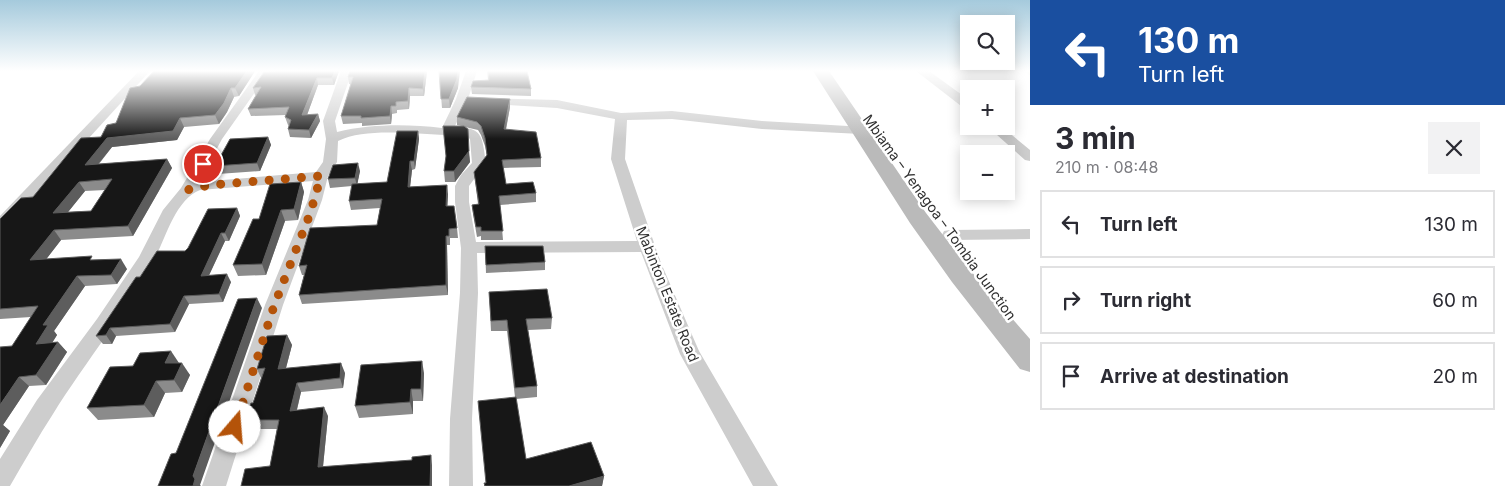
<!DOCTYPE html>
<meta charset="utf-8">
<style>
:root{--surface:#fff;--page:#f2f2f3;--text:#2b2b33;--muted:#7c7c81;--line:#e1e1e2}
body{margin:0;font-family:Inter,sans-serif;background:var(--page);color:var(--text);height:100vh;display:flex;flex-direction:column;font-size:19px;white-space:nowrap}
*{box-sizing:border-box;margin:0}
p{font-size:16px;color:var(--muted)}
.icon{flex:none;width:28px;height:28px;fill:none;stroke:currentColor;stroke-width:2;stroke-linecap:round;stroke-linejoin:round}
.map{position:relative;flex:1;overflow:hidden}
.drawer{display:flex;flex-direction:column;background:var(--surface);width:475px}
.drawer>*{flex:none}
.hud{background:#1a4fa0;color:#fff;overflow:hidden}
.fabs{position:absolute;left:960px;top:15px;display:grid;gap:10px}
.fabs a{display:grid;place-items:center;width:55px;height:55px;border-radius:0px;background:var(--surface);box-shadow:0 2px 12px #0003;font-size:25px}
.pin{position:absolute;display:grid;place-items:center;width:42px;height:42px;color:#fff;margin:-21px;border:2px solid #fff;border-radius:50%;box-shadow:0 1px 5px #0007}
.me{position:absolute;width:55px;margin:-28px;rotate:18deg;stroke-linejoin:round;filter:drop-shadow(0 0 4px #0008)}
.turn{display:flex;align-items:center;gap:18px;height:105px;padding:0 25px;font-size:22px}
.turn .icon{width:65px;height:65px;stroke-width:2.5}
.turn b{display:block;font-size:35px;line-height:42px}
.round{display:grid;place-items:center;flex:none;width:52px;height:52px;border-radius:0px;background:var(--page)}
.summary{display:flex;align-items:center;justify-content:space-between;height:85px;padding:0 25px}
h1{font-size:30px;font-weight:700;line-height:38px}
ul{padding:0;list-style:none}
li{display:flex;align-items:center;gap:15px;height:68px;margin:0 10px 8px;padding:0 15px;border:2px solid var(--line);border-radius:0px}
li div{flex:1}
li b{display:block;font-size:19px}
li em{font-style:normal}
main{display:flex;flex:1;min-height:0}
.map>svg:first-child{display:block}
</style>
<main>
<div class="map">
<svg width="1030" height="486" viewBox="0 0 1030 486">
<rect width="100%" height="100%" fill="#fff"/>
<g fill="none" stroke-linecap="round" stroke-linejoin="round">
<path stroke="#e2eccb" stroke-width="4" d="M 1028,71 L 1030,73"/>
<g fill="#cdcdcd" fill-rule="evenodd">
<path d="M 139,71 L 150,71 L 6,229 L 0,230 L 0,216 Z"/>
<path d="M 259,71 L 270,71 L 222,139 L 199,182 L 316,172 L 323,162 L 326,139 L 323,121 L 341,71 L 352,71 L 335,121 L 337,132 C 371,124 407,124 442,128 L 456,99 L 466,71 L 477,71 L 468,99 L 454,128 C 484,126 482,138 486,163 L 469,186 L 469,202 L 476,242 L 637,241 L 611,159 L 615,119 L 557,108 L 489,104 L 483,100 L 485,98 L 557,100 L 621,113 L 672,111 L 762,121 L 865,127 L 867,130 L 865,133 L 861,134 L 762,129 L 672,119 L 627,120 L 625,159 L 661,263 L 699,351 L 778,486 L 753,486 L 680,354 L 641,252 L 477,253 L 478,293 L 472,419 L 473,486 L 449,486 L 450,419 L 460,293 L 461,248 L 455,202 L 455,186 L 461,175 L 472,163 L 470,139 L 465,135 C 428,137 371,125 338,141 L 337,162 L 328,176 L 322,200 L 283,305 L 226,486 L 202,486 L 265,305 L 308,200 L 313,181 L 200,190 C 176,199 166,237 155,258 C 126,313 86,361 53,414 C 38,437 24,462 10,486 L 0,486 L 0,459 L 37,400 L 97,319 L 139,257 L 163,210 L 181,188 L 210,139 Z"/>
<path d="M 916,71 L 929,71 L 969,100 L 969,109 L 965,109 Z"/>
<path d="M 987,126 L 1001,126 L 1030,150 L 1030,161 L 1025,160 Z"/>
<path d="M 1030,229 L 1030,239 L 950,240 L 944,239 L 942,235 L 944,231 L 950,230 Z"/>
</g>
<path fill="#bababa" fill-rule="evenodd" d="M 813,71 L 829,71 L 926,213 L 970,270 L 1030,339 L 1030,372 L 1020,369 L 952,282 L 910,223 Z"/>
</g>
<g fill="#8b8b8b" fill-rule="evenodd">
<path d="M 255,71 L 239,96 L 234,97 L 227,112 L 219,124 L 184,127 L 177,140 L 112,147 L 99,164 L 167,159 L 172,168 L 133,236 L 61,240 L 46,259 L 95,260 L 127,269 L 117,284 L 85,286 L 54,331 L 57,335 L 52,343 L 58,342 L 67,352 L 46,385 L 29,386 L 3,425 L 10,431 L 0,448 L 12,346 L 31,317 L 0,319 L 0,219 L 33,197 L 116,123 ZM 105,190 L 91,211 L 68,212 L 85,191 Z"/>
<path d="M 339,71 L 334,85 L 318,85 L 307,115 L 318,114 L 320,121 L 311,138 L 290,137 L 288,129 L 289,126 L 288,125 L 285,117 L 286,115 L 251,116 L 248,109 L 256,95 L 255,95 L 253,88 Z"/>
<path d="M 350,71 L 427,71 L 424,96 L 410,96 L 409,109 L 397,110 L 397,113 L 392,114 L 391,124 L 362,126 L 362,123 L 343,124 L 341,116 L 351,84 L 349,84 L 348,77 Z"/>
<path d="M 439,71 L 458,88 L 450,108 L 442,108 Z"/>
<path d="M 487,71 L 527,71 L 531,89 L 531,96 L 472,94 L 471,87 L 488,80 Z"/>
<path d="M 510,107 L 506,130 L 541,158 L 541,167 L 503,168 L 506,184 L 536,193 L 536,202 L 500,205 L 503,240 L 481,240 L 481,236 L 477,237 L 473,214 L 472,205 L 478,204 L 474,172 L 487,156 L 485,146 L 481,135 L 478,130 L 465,127 L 470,162 L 455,182 L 445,182 L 444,171 L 462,126 L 457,125 L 457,117 Z"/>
<path d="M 418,131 L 419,139 L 415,169 L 412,170 L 410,187 L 448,194 L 447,206 L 457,228 L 458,238 L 450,238 L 450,245 L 447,245 L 448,295 L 302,304 L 299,295 L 304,275 L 302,275 L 299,266 L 377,225 L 380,208 L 351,210 L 349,201 L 352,186 L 330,188 L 328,179 L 360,171 L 357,184 L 387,182 Z"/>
<path d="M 268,137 L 271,145 L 260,171 L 218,174 L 215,166 Z"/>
<path d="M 301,182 L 304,192 L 298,220 L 285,221 L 266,275 L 238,276 L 233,265 L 259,219 Z"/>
<path d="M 237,208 L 240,216 L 229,241 L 225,241 L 209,275 L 231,282 L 223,302 L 189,304 L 175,332 L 116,336 L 112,344 L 103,344 L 96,336 L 140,277 L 185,251 Z"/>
<path d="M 485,246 L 545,262 L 545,270 L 486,273 Z"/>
<path d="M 489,292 L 552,318 L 551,329 L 528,330 L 537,386 L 537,397 L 516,399 L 526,459 L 604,476 L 602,486 L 484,486 L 484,483 L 486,483 L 515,397 L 507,331 L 491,331 Z"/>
<path d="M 287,335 L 292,345 L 286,368 L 345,373 L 343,388 L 301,392 L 297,410 L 328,416 L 323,467 L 432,465 L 432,486 L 270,466 L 277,429 L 250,429 L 245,420 L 253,403 L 261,378 L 257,369 Z"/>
<path d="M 179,363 L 190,375 L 182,392 L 165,393 L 154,417 L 98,420 L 87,408 Z"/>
<path d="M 424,373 L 423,401 L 413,401 L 413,414 L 359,418 L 355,406 Z"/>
</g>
<g fill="#5d5d5d">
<path d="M 247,71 L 255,71 L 239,96 L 235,88 Z"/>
<path d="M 335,71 L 339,71 L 334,85 L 332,78 Z"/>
<path d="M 425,71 L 427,71 L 424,96 L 423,89 Z"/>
<path d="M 458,71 L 460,71 L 458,88 L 450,108 L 449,99 Z"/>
<path d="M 317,78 L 318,85 L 304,123 L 302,115 Z"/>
<path d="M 231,88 L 234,97 L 227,112 L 219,124 L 215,115 Z"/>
<path d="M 409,88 L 410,96 L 409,109 L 408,101 Z"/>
<path d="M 510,99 L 510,107 L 504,138 L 504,129 Z"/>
<path d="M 391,106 L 392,114 L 391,124 L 390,116 Z"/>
<path d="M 318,114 L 320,121 L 311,138 L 309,130 Z"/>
<path d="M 180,118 L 184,127 L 177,140 L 112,147 L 90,174 L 85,165 L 107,138 Z"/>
<path d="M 418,131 L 419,139 L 415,169 L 414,161 Z"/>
<path d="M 268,137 L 271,145 L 260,171 L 257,163 Z"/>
<path d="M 469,151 L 470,162 L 455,182 L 454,171 Z"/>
<path d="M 167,159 L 172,168 L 133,236 L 128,226 Z"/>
<path d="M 410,161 L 412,170 L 409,196 L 408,187 Z"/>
<path d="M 358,163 L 360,171 L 357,186 L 355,178 Z"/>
<path d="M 79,182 L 85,191 L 60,222 L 53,213 Z"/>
<path d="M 301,182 L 304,192 L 298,220 L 294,209 Z"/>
<path d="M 447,185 L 448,194 L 447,216 L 446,206 Z"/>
<path d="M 237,208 L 240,216 L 229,241 L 225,233 Z"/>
<path d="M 281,210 L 285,221 L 266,275 L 262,264 Z"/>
<path d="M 54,230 L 61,240 L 38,270 L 30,260 Z"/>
<path d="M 221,233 L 225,241 L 205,284 L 201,276 Z"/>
<path d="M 446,236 L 447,245 L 448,295 L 446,285 Z"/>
<path d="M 121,259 L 127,269 L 117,284 L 111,275 Z"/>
<path d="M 227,274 L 231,282 L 223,302 L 219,294 Z"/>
<path d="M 77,276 L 85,286 L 54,331 L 57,335 L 45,354 L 36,344 L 43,325 Z"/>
<path d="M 184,296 L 189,304 L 175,332 L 170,324 Z"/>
<path d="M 257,298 L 262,308 L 200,485 L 201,486 L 193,486 L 193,476 Z"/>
<path d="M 110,328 L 116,336 L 112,344 L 106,335 Z"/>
<path d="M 287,335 L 292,345 L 283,379 L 278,369 Z"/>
<path d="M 58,342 L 67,352 L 46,385 L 36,375 Z"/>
<path d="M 171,351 L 179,363 L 165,363 Z"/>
<path d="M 422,361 L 424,373 L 423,401 L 421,389 Z"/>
<path d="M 182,363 L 190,375 L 182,392 L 174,380 Z"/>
<path d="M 341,363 L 345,373 L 343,388 L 340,378 Z"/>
<path d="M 19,377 L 29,386 L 3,425 L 10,431 L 0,448 L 0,405 Z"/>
<path d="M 156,381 L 165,393 L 154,417 L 144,405 Z"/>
<path d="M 297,383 L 301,392 L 294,421 L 290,411 Z"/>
<path d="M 411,389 L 413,401 L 413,414 L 410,402 Z"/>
<path d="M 324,407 L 328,416 L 322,476 L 318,467 Z"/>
<path d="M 431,455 L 432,465 L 432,486 L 430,486 Z"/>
<path d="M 604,476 L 602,486 L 569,486 Z"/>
</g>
<g fill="#171717" stroke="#5d5d5d" fill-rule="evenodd">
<path d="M 154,71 L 247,71 L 235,88 L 231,88 L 224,103 L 215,115 L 180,118 L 173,131 L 107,138 L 85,165 L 167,159 L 128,226 L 54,230 L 30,260 L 92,256 L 90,260 L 121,259 L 111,275 L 77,276 L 43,325 L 48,325 L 36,344 L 58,342 L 36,375 L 19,377 L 0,405 L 0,347 L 12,346 L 38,306 L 0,309 L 0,219 L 21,198 L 33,197 L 81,138 L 101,137 L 107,125 L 116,123 L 130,88 L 140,86 ZM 112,179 L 91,211 L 53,213 L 79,182 Z"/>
<path d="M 279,71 L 335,71 L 332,78 L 317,78 L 302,115 L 318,114 L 309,130 L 288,129 L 291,120 L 285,117 L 289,107 L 248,109 L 261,87 L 253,88 L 264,72 Z"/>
<path d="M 350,71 L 425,71 L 423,89 L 409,88 L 408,101 L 396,102 L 396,106 L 391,106 L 390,116 L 361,118 L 361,116 L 341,116 L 353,77 L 348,77 Z"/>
<path d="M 439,71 L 458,71 L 457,79 L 449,99 L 441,99 Z"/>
<path d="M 488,71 L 527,71 L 531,89 L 471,87 L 473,81 L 489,80 Z"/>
<path d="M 467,97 L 510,99 L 504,129 L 536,132 L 541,158 L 502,160 L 506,184 L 533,182 L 536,193 L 499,196 L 503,231 L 481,231 L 481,227 L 476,227 L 472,205 L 479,204 L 474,172 L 487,155 L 485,138 L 481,126 L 477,122 L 457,117 Z"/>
<path d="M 443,126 L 464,126 L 468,129 L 469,151 L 454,171 L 444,171 L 446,156 Z"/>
<path d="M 397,131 L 418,131 L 414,161 L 410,161 L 408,187 L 447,185 L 446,206 L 454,206 L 457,228 L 449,229 L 449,236 L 446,236 L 446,285 L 299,295 L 307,265 L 299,266 L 310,228 L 377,225 L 382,199 L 349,201 L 352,184 L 387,182 Z"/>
<path d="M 268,137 L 257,163 L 215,166 L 230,139 Z"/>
<path d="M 358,163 L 355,178 L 328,179 L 333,165 Z"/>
<path d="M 301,182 L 294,209 L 281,210 L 262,264 L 233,265 L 253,219 L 259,219 L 270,184 Z"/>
<path d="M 237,208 L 225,233 L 221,233 L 201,276 L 227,274 L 219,294 L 184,296 L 170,324 L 110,328 L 106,335 L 96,336 L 136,277 L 140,277 L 157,251 L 185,251 L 188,248 L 208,209 Z"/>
<path d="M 485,246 L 543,246 L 545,262 L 486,265 Z"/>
<path d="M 547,289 L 552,318 L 526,319 L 537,386 L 515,388 L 507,320 L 491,321 L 489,292 Z"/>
<path d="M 257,298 L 193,476 L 195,479 L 193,486 L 158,486 L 171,454 L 176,453 L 238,299 Z"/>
<path d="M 287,335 L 278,369 L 341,363 L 340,378 L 297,383 L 290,411 L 324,407 L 318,467 L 412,460 L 412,457 L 431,455 L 430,486 L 241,486 L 245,469 L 270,466 L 279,420 L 245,420 L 251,403 L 253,403 L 265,368 L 257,369 L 267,336 Z"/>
<path d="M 171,351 L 165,363 L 182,363 L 174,380 L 156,381 L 144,405 L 87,408 L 110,367 L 133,366 L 140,353 Z"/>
<path d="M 422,361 L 421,389 L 411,389 L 410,402 L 355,406 L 361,365 Z"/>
<path d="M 516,397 L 526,459 L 591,442 L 604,476 L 569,486 L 485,486 L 484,483 L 486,483 L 478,401 Z"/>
</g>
<linearGradient id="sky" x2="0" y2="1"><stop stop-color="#a5cadc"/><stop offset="0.51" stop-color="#fff"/><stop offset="1" stop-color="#fff" stop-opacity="0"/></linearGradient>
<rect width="1030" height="139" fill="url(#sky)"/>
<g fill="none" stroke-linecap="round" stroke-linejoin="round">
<path stroke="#b45309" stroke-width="9" stroke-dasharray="0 16.2" d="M 203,164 L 187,190 L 210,185 L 321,176 L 310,214 L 274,306 L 235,427"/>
</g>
<g text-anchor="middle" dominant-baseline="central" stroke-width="5" stroke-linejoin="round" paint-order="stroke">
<g font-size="14" fill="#303030" stroke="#fff">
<text transform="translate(940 217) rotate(54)">Mbiama – Yenagoa – Tombia Junction</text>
<text transform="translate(668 294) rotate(68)">Mabinton Estate Road</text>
</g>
</g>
</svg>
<div class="fabs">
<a><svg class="icon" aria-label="search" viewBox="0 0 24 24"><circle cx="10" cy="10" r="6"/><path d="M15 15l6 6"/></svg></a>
<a>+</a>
<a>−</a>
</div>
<div class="pin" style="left:203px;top:164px;background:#d93025"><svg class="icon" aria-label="arrive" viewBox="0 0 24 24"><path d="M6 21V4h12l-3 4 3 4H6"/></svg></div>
<svg class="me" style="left:235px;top:427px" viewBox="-20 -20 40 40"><circle r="19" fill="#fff"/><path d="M0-13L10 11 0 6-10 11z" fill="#b45309"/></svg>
</div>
<section class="drawer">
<div class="hud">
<div class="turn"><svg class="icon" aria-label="left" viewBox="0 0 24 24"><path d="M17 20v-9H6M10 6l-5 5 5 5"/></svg><div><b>130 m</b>Turn left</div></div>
</div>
<div class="summary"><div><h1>3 min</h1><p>210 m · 08:48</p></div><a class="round"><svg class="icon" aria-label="close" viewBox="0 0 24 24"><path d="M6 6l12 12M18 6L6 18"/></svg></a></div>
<ul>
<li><svg class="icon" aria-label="left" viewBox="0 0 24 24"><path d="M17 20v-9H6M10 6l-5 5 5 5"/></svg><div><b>Turn left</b></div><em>130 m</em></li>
<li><svg class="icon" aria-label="right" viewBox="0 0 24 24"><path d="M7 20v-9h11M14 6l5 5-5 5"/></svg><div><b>Turn right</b></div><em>60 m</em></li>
<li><svg class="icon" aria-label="arrive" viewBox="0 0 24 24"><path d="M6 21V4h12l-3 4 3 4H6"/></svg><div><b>Arrive at destination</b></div><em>20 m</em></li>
</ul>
</section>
</main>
